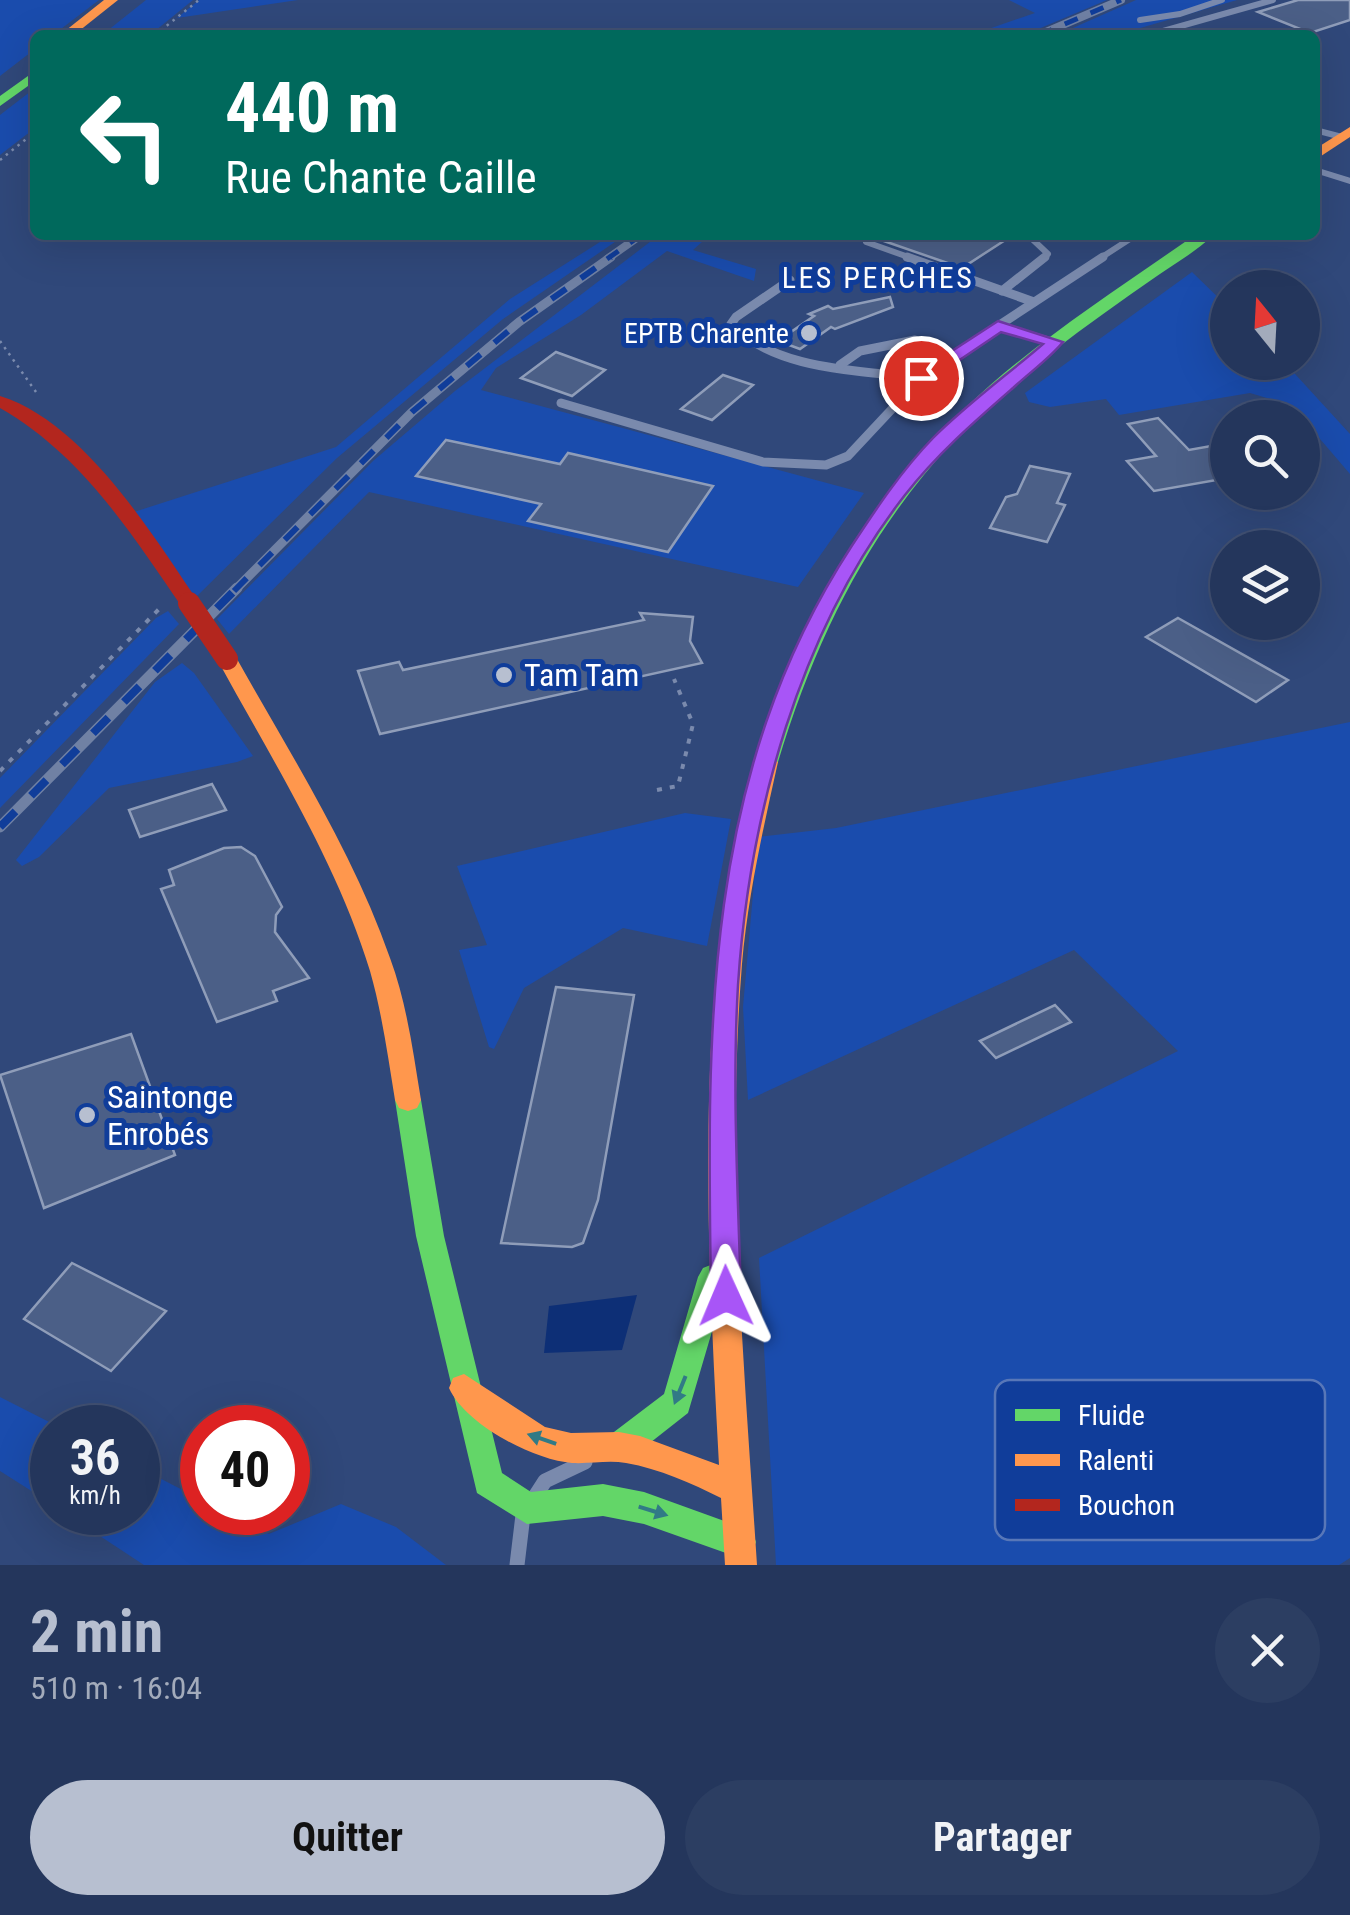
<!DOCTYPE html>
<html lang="fr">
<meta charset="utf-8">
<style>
:root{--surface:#24365c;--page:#2c3e62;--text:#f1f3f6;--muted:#a3abbb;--line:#415072;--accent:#b7bfd0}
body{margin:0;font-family:"Roboto Condensed",sans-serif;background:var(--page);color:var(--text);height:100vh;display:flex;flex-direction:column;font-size:38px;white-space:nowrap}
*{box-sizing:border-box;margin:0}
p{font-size:32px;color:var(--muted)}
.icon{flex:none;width:55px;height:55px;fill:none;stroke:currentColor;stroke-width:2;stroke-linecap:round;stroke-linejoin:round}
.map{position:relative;height:1565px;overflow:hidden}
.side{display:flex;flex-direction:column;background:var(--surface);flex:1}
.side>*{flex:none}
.banner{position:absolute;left:30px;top:30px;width:1290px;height:210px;border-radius:15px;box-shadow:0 10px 40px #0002,0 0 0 2px var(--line);background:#00695c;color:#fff;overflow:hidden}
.needle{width:65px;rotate:342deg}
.controls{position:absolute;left:1210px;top:270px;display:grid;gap:20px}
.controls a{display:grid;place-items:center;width:110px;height:110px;border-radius:50%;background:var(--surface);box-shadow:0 10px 40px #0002,0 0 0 2px var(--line);font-size:50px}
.speed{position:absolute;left:30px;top:1405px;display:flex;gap:20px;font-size:50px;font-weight:700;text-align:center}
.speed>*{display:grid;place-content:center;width:130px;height:130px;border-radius:50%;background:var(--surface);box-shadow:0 10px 40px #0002,0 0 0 2px var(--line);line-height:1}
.speed small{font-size:25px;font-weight:400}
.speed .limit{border:15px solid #d22;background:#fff;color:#111}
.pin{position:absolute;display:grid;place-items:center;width:85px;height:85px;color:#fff;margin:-42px;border:5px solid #fff;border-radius:50%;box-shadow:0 2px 10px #0007}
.me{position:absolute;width:110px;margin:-55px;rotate:359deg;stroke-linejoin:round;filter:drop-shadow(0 0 8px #0008)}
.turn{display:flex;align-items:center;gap:35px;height:210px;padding:0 30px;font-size:45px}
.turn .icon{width:130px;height:130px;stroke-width:2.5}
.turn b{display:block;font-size:70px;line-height:85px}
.round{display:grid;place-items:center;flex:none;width:105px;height:105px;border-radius:52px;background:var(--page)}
.overview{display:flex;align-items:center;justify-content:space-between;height:170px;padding:0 30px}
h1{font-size:60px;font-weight:700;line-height:75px;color:var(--accent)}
.button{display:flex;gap:20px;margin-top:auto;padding:20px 30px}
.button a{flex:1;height:115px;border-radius:60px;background:var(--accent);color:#111;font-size:40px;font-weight:700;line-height:115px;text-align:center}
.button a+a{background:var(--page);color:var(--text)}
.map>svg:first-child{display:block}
</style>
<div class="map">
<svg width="1350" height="1565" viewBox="0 0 1350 1565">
<rect width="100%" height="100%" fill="#30487a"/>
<g fill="#1a4cad">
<path d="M 0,0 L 99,0 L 53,35 L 35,35 L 35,49 L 0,76 Z"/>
<path d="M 146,0 L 193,0 L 150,35 L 102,35 Z"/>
<path d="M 199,0 L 298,0 L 177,18 Z"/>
<path d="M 1009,0 L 1107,0 L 1024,35 L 971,35 L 1035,13 Z"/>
<path d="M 1136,0 L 1237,0 L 1116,35 L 1057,35 Z"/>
<path d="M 35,88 L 35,128 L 0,155 L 0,115 Z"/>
<path d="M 611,235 L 625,235 L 503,319 L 337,458 L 195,598 L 134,512 L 336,447 L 510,299 Z"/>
<path d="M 659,235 L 726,235 L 703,241 L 693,250 L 756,269 L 754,281 L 667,251 L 581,315 L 496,368 L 481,390 L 864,493 L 798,587 L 369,492 L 229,634 L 217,619 L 373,461 L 455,391 Z"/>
<path d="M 1192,272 L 1227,306 L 1228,362 L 1285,363 L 1350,434 L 1350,474 L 1291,405 L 1250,393 L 1119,415 L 1106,399 L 1050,407 L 1029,402 L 1025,393 Z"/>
<path d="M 168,611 L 179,624 L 0,808 L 0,778 L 156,618 Z"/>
<path d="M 182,663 L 194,673 L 253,756 L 237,762 L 109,788 L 39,857 L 22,866 L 16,860 L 155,682 Z"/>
<path d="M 1350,722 L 1350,1558 L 1339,1565 L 776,1565 L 759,1258 L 1178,1051 L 1074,950 L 748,1100 L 743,1007 L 758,837 L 836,828 Z"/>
<path d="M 685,813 L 731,819 L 707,946 L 623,928 L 524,988 L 494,1049 L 489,1047 L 459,950 L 487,945 L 457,866 Z"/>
<path d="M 0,1397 L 59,1427 L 52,1428 L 52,1504 L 0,1471 Z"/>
<path d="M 138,1467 L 202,1500 L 202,1512 L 227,1513 L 269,1534 L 341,1504 L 396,1527 L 446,1565 L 144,1565 L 65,1513 L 138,1512 Z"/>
</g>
<path fill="#0d2f76" d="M 637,1295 L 622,1350 L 544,1353 L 549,1306 Z"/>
<g fill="#4b5f87" stroke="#8f9db9" stroke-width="2.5">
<path d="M 1298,0 L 1350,0 L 1350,20 L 1310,33 L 1258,12 Z"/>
<path d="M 884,235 L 1013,235 L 962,268 L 881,240 Z"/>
<path d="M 890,297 L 893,307 L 835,329 L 831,327 L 800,349 L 778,341 L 814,316 L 809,314 L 828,306 L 833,309 Z"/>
<path d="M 556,352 L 605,370 L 572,396 L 521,378 Z"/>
<path d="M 723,375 L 753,385 L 712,420 L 681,409 Z"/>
<path d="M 1158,418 L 1189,450 L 1228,443 L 1228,478 L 1154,491 L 1127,461 L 1156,456 L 1128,424 Z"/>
<path d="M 446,440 L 560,464 L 568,453 L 713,486 L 668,552 L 528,521 L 541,504 L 416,476 Z"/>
<path d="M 1030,466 L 1070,474 L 1057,503 L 1065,505 L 1047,542 L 990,528 L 1006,497 L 1017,494 Z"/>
<path d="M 640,613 L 693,617 L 690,641 L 702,663 L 380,734 L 358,671 L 399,662 L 403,670 L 644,620 Z"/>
<path d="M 1178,618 L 1288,680 L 1256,702 L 1146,637 Z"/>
<path d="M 212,784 L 226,810 L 140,837 L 129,810 Z"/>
<path d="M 241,847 L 255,856 L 282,907 L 276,915 L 275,932 L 309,978 L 273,991 L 277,1001 L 217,1022 L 161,889 L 174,885 L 169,870 L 224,848 Z"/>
<path d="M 556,987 L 634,995 L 598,1200 L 583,1243 L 572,1247 L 501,1243 Z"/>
<path d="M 1055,1005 L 1071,1022 L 996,1058 L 980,1041 Z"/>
<path d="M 131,1034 L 175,1155 L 44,1208 L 0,1075 Z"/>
<path d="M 72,1263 L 166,1311 L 111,1371 L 24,1319 Z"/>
</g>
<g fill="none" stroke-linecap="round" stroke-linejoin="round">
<g stroke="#7a8aad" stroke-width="2.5" stroke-dasharray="2.5 5" stroke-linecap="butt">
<path d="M 155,35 L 199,0"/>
<path d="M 0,160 L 35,132"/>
<path d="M 0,341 L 36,392"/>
</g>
<g stroke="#7a8aad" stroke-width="4" stroke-dasharray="5 8" stroke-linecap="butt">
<path d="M 0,771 L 161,607"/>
<path d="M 657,790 L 678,786 L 693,724 L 674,679"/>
</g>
<g stroke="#7a8aad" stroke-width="6">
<path d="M 1140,20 L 1180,14 L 1222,0"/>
<path d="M 1149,35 L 1273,0"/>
<path d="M 1315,130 L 1342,137"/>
<path d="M 1315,170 L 1350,181"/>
<path d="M 877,235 L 866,242 L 914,259"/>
<path d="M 1030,237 L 1048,254 L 1042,259"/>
<path d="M 1099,259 L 1136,235"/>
</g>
<g stroke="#7a8aad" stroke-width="9">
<path d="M 907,257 L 1034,302"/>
<path d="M 790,280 L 736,317 L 731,324 C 776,371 860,370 921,378"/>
<path d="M 1002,291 L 1045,257"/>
<path d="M 1055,343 L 998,326 L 1103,257"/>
<path d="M 840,365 L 860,351 L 915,340"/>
<path d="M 561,403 L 763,462 L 826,465 L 848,456 L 921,378 L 998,326"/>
</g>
<g stroke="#7a8aad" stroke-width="15">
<path d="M 536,1495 L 545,1481 L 585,1462"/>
<path d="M 517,1565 L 523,1515"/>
</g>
<g fill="#63d668" fill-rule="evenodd">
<path d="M 35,71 L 35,81 L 0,106 L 0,96 Z"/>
<path d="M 1195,235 L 1213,235 C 1197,251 1176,263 1157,276 C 1122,300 1087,325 1052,352 C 909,462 830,590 778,762 L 775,767 L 759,767 L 756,762 C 797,629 860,506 963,410 C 1033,343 1116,290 1195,235 Z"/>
<path d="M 408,1089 L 417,1092 L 421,1100 L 444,1236 L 502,1473 L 531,1492 L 603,1484 L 644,1492 L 752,1531 L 756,1542 L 752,1553 L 740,1558 L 644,1524 L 603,1516 L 527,1524 L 477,1493 L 416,1236 L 395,1100 L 399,1092 Z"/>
<path d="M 713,1264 L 723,1268 L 728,1277 L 688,1413 L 632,1457 L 621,1461 L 610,1457 L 605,1446 L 610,1435 L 664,1394 L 698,1277 L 703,1268 Z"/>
</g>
<g fill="#ff974d" fill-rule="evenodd">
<path d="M 104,0 L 118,0 L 74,35 L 60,35 Z"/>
<path d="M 1350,127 L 1350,137 L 1315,160 L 1315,149 Z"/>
<path d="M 227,652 L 237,659 C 292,757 353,852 390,958 C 407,1004 413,1052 421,1100 L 417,1108 L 408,1111 L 399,1108 L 395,1100 C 388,1057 382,1013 370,971 C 336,860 272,760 217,659 Z"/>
<path d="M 767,755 L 778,762 C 763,829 748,896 742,964 C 726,1165 744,1365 757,1565 L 725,1565 L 721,1498 C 691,1483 660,1469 626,1463 C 608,1460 590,1464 572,1463 C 533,1460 465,1424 449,1388 L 453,1378 L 464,1374 L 545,1427 L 571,1433 L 619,1432 L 640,1436 L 719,1465 C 710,1298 701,1130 717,963 C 724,895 740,829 756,762 Z"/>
</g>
<path fill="#b3261e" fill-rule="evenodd" d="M 0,396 C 84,422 152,534 199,603 L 196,607 L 182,607 C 130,532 82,455 0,408 Z"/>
<defs>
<g id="rail-far2">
<path d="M 1039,35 L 1121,0"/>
<path d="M 607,259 L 641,235"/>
</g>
<path id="rail-far1" d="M 234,591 L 412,412 L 519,322 L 611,257"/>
<path id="rail" d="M 0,827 L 237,588"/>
</defs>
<use href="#rail-far2" stroke="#7081a4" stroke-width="8"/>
<use href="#rail-far1" stroke="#7081a4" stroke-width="9"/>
<use href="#rail" stroke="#7081a4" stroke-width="11"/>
<use href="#rail-far2" stroke="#103d9a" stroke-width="5" stroke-dasharray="14" stroke-linecap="butt"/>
<use href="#rail-far1" stroke="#103d9a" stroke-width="6" stroke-dasharray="18" stroke-linecap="butt"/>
<use href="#rail" stroke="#103d9a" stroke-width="8" stroke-dasharray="22" stroke-linecap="butt"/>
<path stroke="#b3261e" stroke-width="22" d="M 189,603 L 227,659"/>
</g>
<defs><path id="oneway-solid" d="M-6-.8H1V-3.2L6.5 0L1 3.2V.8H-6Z" transform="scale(2.5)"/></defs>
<g fill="#317a86">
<use href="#oneway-solid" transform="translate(680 1390) rotate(112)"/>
<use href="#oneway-solid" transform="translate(542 1439) rotate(-161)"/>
<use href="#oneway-solid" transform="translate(653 1511) rotate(17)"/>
</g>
<path fill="#a855f7" stroke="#6d37a1" stroke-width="2.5" d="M 998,321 L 1063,342 C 1049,359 1029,373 1013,388 C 974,422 937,454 905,495 C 799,631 749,815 738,985 C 732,1088 738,1193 741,1296 L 736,1306 L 726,1309 L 715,1306 L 711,1296 C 707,1033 701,778 851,547 C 876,509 901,471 933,438 C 967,404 1007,375 1043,344 L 1001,332 L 927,382 L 915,382 L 915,375 Z"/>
<g fill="#b7bfd0" stroke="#103d9a" stroke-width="4">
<circle cx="809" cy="333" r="10"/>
<circle cx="504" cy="675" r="10"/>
<circle cx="87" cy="1115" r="10"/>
</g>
<g text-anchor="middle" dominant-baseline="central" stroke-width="10" stroke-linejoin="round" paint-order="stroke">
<g font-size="28" fill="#fff" stroke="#103d9a" text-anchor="end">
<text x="789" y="333">EPTB Charente</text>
</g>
<g font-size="30" letter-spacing="2.5" fill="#fff" stroke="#103d9a">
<text x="878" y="277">LES PERCHES</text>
</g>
<g font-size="32" fill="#fff" stroke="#103d9a" text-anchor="start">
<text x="524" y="675">Tam Tam</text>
<text x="107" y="1097">Saintonge<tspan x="107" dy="37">Enrobés</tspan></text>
</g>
</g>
<rect x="995" y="1380" width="330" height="160" rx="15" fill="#103d9a" stroke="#5877b8" stroke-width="2.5"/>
<rect x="1015" y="1409" width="45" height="12" fill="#63d668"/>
<rect x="1015" y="1454" width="45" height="12" fill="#ff974d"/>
<rect x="1015" y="1499" width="45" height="12" fill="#b3261e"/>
<g font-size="28" fill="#fff">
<text x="1078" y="1425">Fluide</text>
<text x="1078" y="1470">Ralenti</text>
<text x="1078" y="1515">Bouchon</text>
</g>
</svg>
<div class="controls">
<a><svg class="needle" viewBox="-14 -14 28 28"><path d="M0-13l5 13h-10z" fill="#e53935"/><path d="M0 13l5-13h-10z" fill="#a3abbb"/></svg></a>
<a><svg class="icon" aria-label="search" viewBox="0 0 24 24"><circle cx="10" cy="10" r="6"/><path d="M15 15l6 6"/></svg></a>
<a><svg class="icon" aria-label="layers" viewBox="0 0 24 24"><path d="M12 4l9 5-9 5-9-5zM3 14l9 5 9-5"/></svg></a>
</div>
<div class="speed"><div>36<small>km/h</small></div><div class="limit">40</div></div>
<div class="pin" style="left:921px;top:378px;background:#d93025"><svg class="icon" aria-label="arrive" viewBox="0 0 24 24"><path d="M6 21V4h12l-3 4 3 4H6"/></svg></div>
<svg class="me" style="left:726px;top:1296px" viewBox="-20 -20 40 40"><path d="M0-17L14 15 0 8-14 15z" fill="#a855f7" stroke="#fff" stroke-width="4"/></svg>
<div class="banner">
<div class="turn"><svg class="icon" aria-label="left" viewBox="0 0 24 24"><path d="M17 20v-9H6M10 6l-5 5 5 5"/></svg><div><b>440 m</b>Rue Chante Caille</div></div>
</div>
</div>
<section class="side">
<div class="overview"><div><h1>2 min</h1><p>510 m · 16:04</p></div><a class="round"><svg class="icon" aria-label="close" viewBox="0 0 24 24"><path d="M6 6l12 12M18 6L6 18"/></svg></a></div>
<div class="button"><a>Quitter</a><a>Partager</a></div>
</section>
